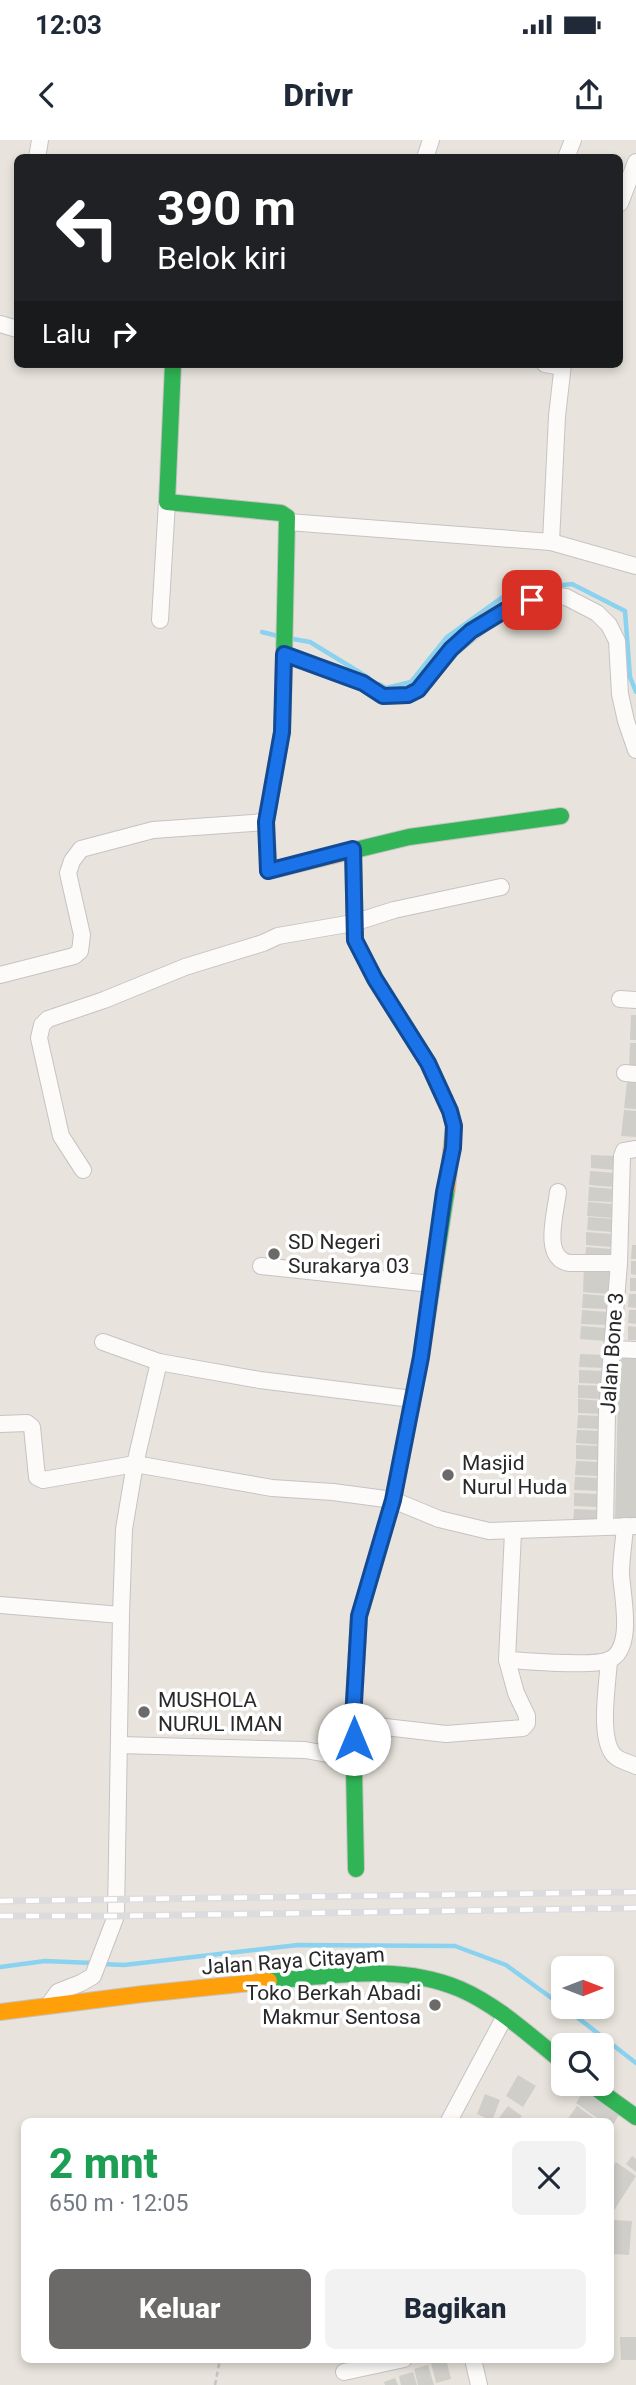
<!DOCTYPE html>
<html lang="id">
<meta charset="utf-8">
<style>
:root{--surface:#fff;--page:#f2f2f3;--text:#1f2937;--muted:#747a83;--accent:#6c6a68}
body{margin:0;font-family:Roboto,sans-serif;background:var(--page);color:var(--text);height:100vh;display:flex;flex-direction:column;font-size:26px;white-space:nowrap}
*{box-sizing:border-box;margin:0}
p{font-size:23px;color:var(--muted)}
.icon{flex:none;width:38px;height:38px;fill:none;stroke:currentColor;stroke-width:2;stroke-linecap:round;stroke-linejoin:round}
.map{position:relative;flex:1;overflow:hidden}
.side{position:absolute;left:21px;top:1978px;width:593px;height:245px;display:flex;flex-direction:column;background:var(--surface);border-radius:10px;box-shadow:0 4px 10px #0003}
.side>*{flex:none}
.guide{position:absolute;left:14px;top:14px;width:609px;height:214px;border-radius:10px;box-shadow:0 4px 10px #0003;background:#202124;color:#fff;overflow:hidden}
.needle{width:46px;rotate:90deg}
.buttons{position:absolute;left:551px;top:1816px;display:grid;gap:14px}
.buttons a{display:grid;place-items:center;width:63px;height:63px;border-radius:10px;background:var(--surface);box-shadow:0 4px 10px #0003;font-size:35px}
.pin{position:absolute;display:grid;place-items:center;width:60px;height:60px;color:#fff;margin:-30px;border-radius:14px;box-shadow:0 4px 10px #0006}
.me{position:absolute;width:77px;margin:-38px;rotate:0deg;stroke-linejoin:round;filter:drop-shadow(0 0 5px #0008)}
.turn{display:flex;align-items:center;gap:24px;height:147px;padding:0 28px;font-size:32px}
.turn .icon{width:91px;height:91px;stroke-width:2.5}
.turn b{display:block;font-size:49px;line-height:60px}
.then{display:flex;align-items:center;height:66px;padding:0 28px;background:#0003;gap:14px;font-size:26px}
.round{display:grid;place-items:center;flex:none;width:74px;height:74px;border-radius:10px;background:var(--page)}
.summary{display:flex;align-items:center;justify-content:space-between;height:119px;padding:0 28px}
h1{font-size:42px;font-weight:800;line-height:52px;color:#1e9e55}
.cta{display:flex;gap:14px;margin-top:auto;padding:14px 28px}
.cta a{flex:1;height:80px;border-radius:10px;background:var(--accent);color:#fff;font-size:28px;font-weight:800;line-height:80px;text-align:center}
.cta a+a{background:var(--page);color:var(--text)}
.status{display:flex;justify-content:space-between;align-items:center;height:49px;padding:0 35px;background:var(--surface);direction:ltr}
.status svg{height:19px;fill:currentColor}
header{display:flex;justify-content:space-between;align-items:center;height:91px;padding:0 28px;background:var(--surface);font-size:32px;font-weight:800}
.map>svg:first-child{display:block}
</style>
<div class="status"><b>12:03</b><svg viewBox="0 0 49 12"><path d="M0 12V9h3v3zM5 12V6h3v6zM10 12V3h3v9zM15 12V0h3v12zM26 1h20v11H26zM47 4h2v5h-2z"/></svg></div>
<header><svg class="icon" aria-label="back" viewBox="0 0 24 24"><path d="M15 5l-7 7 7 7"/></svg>Drivr<svg class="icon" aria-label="share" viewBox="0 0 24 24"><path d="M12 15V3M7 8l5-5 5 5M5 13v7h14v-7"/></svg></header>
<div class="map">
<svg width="636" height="2245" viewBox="0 0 636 2245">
<rect width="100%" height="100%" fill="#e8e4dd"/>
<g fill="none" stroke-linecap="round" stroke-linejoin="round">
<g stroke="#8ad2f0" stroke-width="4.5">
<path d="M 262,492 L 278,496"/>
<path d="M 293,499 L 310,502 L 369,538"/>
<path d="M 379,544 L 386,548 L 411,542 L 447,497 L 511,451 L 572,444 L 625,471 L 630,537 L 636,552"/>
<path d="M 102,1824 L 124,1825 L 298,1805 L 455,1806 L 506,1825 L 564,1867"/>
<path d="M 0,1827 L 45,1821 L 93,1823"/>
<path d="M 564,1867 L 636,1923"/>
</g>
</g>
<g fill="#d0cec9">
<path d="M 631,875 L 636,875 L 636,900 L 630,900 Z"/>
<path d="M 630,903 L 636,903 L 636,928 L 629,928 Z"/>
<path d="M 627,942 L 636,943 L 636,969 L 624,968 Z"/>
<path d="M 624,970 L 636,971 L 636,997 L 621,996 Z"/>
<path d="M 591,1015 L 617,1016 L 616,1030 L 591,1028 Z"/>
<path d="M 590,1031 L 616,1033 L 614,1047 L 589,1045 Z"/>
<path d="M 589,1047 L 614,1049 L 613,1062 L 588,1061 Z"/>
<path d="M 588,1062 L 613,1064 L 612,1078 L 587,1076 Z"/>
<path d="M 588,1077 L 613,1079 L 612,1092 L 587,1090 Z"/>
<path d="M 586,1092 L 612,1094 L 611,1107 L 586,1105 Z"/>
<path d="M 632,1105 L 636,1105 L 636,1119 L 631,1119 Z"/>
<path d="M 586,1107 L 611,1109 L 610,1123 L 585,1121 Z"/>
<path d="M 631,1121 L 636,1121 L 636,1135 L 631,1134 Z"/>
<path d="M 584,1124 L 610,1126 L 608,1154 L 583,1152 Z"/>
<rect x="630" y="1138" width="6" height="13"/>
<path d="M 583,1154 L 608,1156 L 607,1169 L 582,1168 Z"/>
<path d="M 629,1154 L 636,1154 L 636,1168 L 628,1167 Z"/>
<path d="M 582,1170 L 607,1172 L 607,1185 L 581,1184 Z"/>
<path d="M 629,1170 L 636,1170 L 636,1184 L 628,1183 Z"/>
<path d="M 581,1186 L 606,1188 L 605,1201 L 580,1199 Z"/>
<path d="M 628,1186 L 636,1187 L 636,1200 L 628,1200 Z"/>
<path d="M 619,1211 L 636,1211 L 636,1379 L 615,1379 Z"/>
<path d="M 580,1214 L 606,1215 L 605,1228 L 579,1227 Z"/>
<path d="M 579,1230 L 605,1231 L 604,1244 L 579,1243 Z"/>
<path d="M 578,1245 L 604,1246 L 603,1259 L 578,1258 Z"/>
<path d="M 578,1259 L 604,1261 L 603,1274 L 578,1273 Z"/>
<path d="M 578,1275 L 603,1276 L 602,1289 L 577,1288 Z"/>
<path d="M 577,1290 L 602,1291 L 602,1305 L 576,1303 Z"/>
<path d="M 576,1305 L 602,1306 L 601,1320 L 576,1319 Z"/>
<path d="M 576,1321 L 601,1322 L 600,1336 L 575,1335 Z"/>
<path d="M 575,1337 L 600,1338 L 600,1351 L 574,1350 Z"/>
<path d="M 574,1353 L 600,1354 L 599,1367 L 574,1366 Z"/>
<path d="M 574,1369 L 599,1370 L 598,1383 L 573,1382 Z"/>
<path d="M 518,1935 L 536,1946 L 523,1967 L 506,1956 Z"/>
<path d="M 584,1951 L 619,1975 L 611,1988 L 611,1981 L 601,1981 L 576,1963 Z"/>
<path d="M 485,1954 L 500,1960 L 492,1981 L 477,1974 Z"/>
<path d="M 508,1966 L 522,1976 L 518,1981 L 500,1981 L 498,1979 Z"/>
<path d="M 577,1966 L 598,1981 L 566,1981 Z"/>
<path d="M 632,2016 L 636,2019 L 636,2032 L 626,2024 Z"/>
<path d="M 616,2022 L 636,2036 L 611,2075 L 611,2030 Z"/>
<path d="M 614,2080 L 632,2081 L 629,2115 L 612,2114 Z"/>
<path d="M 620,2197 L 636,2197 L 636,2220 L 621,2220 Z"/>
<path d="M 446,2219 L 451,2239 L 436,2243 L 431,2223 Z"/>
<path d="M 428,2225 L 434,2245 L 418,2245 L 414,2229 Z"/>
<path d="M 413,2232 L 417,2245 L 401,2245 L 399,2236 Z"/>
<path d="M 395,2238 L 398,2245 L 385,2245 L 384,2242 Z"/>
</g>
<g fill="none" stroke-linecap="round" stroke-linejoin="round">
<defs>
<g id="street">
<path d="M 37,18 L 40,0"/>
<path d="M 425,18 L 431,0"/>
<path d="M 566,18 L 573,0"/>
<path d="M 620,63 L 636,22"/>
<path d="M 0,184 L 17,189"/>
<path d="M 545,224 L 562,227"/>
<path d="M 563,224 L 557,276 L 551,402 L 636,426"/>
<path d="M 288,382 L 551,402"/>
<path d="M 160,480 L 167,362"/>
<path d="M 284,514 L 363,543 L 383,556 L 408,555 L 418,550 L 451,509 L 487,480 L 512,466 L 532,460 L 557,456 L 566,457 L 597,473 L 609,485 L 617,501 L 620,554 L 626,581 L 636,610"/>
<path d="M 0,835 L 74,816 L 80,811 L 82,795 L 68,733 L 72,721 L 81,709 L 153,690 L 266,682"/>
<path d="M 620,859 L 636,860"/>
<path d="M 625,933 L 636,934"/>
<path d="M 83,1030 L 61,996 L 39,898 L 42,885 L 48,879 L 104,860 L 185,827 L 263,803 L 278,796 L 353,783 L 394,770 L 501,747"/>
<path d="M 558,1052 C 556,1072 541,1119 570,1123 L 619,1123"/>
<path d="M 261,1126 L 431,1144"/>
<path d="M 103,1202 L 159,1222 L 260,1240 L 412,1259"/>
<path d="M 612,1209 L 636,1210"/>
<path d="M 0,1284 L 27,1283 L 32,1287 L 37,1337 L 43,1340 L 135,1324 L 272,1348 L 333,1352 L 393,1360 L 439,1379 L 489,1391 L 636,1386"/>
<path d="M 605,1386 L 607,1272 L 619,1123 L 622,1016 L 624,1011 L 636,1009"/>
<path d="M 0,1465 L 121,1475"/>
<path d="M 507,1520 C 529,1521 593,1527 609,1520 C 635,1509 622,1455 621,1434 C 621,1418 624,1402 625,1386"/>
<path d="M 609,1520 C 608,1542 597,1602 616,1617 C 621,1621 630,1623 636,1626"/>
<path d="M 353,1579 L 368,1585 L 446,1594 L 523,1588 L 527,1583 L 527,1576 L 516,1553 L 507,1520 L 513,1392"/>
<path d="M 119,1605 L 305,1610 L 355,1619"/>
<path d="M 48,1866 L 58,1852 L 81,1843 L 93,1836 L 116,1776 L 121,1475 L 124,1389 L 135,1324 L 159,1222"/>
<path d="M 449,1981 L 505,1876"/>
<path d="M 473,2219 L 479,2245"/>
<path d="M 344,2232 L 404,2219"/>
</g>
<g id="fast">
<path d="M 173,224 L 167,362 L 281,373 L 287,377 L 283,567"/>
<path d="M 351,711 L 409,697 L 561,676"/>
<path d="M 356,1729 L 353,1579 L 359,1477 L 393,1360 L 421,1217 L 447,1048"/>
<path d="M 269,1841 C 332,1836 400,1823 460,1849 C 499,1866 531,1897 564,1923"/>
<path d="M 590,1944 L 636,1977"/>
</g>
<g id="slow">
<path d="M 283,567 L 282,592 L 266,682 L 269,731 L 351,711"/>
<path d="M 353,709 L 355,800 L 375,839 L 428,923 L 450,971 L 454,986 L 447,1048"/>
<path d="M 0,1872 L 143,1854 L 269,1841"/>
</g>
</defs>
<use href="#street" stroke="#c5c3c3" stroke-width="18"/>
<use href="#fast" stroke="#c5c3c3" stroke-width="18"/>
<use href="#slow" stroke="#c5c3c3" stroke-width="18"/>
<path stroke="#c4c4c3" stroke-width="2.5" stroke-dasharray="5 3.5" stroke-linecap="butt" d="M 215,2245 L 220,2219"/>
<use href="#street" stroke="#fcfbfa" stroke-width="16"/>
<use href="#fast" stroke="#30b455" stroke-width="16"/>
<use href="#slow" stroke="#ff9f0a" stroke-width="16"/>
<defs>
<g id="rail">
<path d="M 0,1761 L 636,1752"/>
<path d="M 0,1776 L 116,1776 L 636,1768"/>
</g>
</defs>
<use href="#rail" stroke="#dcdcde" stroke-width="7"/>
<use href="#rail" stroke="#fff" stroke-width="4.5" stroke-dasharray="13" stroke-linecap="butt"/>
</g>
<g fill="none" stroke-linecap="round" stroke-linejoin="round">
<defs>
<path id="route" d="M 354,1599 L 353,1579 L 359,1476 L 393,1360 L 421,1217 L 444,1052 L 453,1008 L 454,986 L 450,971 L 428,923 L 375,839 L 355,800 L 353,709 L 268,731 L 266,682 L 282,592 L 284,514 L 363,543 L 383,556 L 408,555 L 418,550 L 451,509 L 471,491 L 512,466 L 532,460"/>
</defs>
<use href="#route" stroke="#114b97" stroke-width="18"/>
<use href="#route" stroke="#1a73e8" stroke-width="12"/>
</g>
<g fill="#6c6a68" stroke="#fff" stroke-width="2.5">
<circle cx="274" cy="1114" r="7"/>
<circle cx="448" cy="1335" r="7"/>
<circle cx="144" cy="1572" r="7"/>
<circle cx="435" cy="1865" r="7"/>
</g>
<g text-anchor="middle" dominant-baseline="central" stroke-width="7" stroke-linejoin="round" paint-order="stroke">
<g font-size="21" fill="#292929" stroke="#fff" text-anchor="start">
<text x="288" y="1102">SD Negeri<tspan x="288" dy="24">Surakarya 03</tspan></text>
<text x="462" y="1323">Masjid<tspan x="462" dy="24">Nurul Huda</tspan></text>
<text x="158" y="1560">MUSHOLA<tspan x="158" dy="24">NURUL IMAN</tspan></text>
<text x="421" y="1853" text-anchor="end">Toko Berkah Abadi<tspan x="421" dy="24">Makmur Sentosa</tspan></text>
</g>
<g font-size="21" fill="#292929" stroke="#fff">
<text transform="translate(612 1213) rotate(-86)">Jalan Bone 3</text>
<text transform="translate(293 1821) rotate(-4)">Jalan Raya Citayam</text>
</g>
</g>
</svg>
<div class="buttons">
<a><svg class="needle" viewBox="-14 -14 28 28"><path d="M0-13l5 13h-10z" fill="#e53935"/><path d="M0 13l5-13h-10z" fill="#747a83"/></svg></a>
<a><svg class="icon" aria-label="search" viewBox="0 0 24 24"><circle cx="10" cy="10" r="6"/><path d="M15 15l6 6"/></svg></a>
</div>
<div class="pin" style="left:532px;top:460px;background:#d93025"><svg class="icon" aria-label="arrive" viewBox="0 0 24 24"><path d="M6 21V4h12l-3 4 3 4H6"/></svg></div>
<svg class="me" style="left:354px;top:1599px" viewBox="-20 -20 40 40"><circle r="19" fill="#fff"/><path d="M0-13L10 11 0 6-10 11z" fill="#1a73e8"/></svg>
<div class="guide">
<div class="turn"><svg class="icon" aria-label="left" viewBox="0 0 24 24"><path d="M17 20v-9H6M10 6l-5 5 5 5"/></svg><div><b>390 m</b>Belok kiri</div></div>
<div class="then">Lalu<svg class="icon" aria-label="right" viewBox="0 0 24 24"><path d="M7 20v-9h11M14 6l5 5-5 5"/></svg></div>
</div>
<section class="side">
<div class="summary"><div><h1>2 mnt</h1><p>650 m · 12:05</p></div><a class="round"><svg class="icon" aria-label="close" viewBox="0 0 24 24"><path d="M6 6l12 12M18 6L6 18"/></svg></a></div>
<div class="cta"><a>Keluar</a><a>Bagikan</a></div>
</section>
</div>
